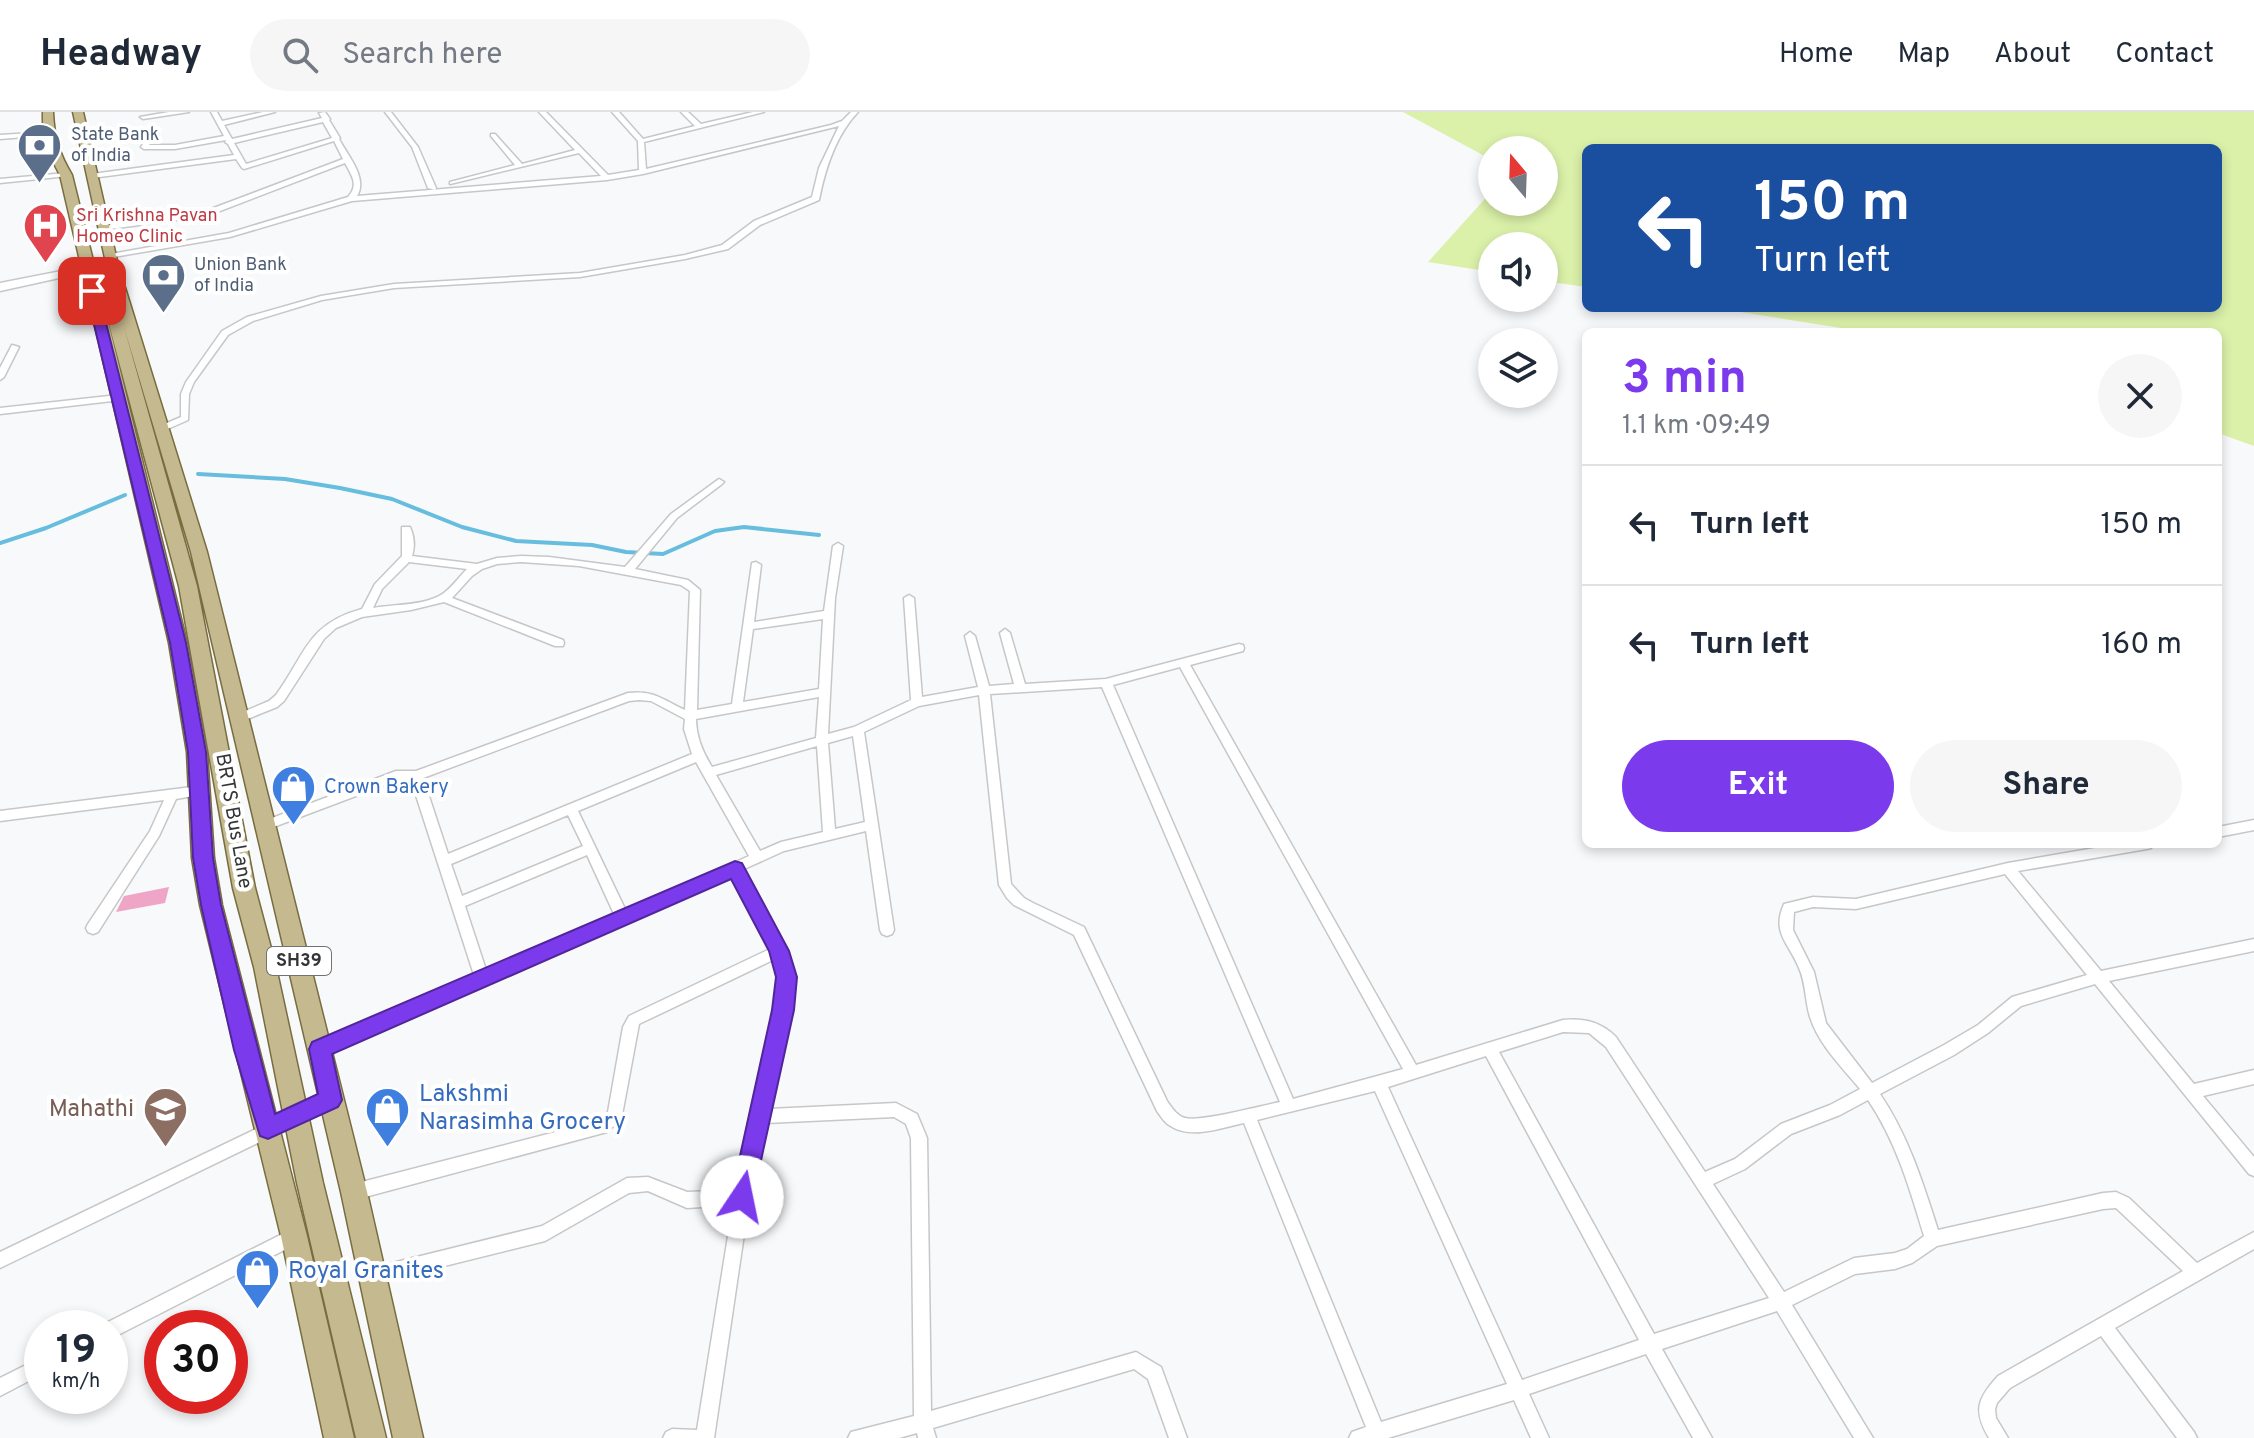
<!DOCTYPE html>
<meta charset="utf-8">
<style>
:root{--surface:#fff;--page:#f6f6f7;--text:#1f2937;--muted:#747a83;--line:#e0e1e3;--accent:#7c3aed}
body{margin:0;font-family:Overpass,sans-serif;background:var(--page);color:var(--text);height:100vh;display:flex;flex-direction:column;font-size:30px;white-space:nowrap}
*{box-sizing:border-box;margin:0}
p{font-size:26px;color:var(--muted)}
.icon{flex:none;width:44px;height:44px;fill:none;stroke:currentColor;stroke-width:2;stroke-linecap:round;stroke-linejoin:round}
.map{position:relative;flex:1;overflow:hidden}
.details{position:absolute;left:1582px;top:216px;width:640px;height:520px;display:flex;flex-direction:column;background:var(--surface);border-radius:12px;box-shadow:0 4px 12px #0003}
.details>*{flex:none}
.guide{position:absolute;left:1582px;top:32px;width:640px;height:168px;border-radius:12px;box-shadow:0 4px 12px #0003;background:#1a4fa0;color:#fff;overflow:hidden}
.needle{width:52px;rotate:341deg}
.buttons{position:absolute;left:1478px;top:24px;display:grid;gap:16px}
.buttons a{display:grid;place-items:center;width:80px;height:80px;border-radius:50%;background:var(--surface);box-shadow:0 4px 12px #0003;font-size:40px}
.speed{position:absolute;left:24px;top:1198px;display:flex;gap:16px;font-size:40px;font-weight:700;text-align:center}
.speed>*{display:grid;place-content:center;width:104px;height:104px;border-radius:50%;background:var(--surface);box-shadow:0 4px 12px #0003;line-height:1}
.speed small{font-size:20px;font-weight:400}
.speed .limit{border:12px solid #d22;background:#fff;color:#111}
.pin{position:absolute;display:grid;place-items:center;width:68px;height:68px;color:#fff;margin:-34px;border-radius:16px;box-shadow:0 4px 12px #0006}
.me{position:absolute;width:88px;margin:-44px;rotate:11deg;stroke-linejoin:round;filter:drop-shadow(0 0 6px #0008)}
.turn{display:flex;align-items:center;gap:28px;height:168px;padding:0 40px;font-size:36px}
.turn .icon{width:104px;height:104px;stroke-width:2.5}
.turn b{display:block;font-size:56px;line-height:68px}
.round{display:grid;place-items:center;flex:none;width:84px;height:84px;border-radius:42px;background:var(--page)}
.headline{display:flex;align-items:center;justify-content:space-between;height:136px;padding:0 40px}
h1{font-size:48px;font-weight:700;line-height:60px;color:var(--accent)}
.primary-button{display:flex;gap:16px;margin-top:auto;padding:16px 40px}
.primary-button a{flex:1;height:92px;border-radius:48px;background:var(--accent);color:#fff;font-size:32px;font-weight:700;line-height:92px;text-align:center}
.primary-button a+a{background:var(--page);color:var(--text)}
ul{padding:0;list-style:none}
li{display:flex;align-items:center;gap:24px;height:120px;padding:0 40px;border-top:2px solid var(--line)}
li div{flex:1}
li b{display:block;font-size:30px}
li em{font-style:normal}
header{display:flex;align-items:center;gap:48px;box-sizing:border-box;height:112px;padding:0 40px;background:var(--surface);border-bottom:2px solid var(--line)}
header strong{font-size:38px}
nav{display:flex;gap:44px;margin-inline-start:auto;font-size:28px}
.search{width:560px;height:72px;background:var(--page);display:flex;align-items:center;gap:20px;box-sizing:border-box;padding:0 28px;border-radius:44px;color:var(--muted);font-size:30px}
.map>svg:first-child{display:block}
</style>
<header>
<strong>Headway</strong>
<div class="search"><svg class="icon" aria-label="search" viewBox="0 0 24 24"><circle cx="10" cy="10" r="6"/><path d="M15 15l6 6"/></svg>Search here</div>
<nav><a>Home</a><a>Map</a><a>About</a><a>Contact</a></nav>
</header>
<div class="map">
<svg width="2254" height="1326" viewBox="0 0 2254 1326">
<rect width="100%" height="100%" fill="#f8f9fb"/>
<path fill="#dbf1a9" d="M 1403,0 L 2254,0 L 2254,334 L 2218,321 L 2218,220 L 1866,220 L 1716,196 L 2218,196 L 2218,36 L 1586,36 L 1586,175 L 1544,169 L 1544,134 L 1492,134 L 1492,160 L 1428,150 L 1492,79 L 1492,90 L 1544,90 L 1544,38 L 1492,38 L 1492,48 Z"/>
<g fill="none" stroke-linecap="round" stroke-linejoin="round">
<g stroke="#67bdde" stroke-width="4">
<path d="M 198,362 L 285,367 L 340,376 L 392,387 L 462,415 L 516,429 L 592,433 L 626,440 L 663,442 L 715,419 L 744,415 L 819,423"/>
<path d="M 0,431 L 46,416 L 125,383"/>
</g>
</g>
<path fill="#efa5c5" d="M 169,775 L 165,791 L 116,800 L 124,784 Z"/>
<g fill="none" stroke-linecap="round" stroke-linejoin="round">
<defs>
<g id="street">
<path d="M 169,0 L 189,0 L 143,7 L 140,5 Z"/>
<path d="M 211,0 L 217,0 L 222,9 L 263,0 L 275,0 L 224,13 L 232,27 L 322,6 L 319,1 L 325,0 L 330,7 L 329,8 L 340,26 L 339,27 C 348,44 368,66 357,84 L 601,64 L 579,41 L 450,72 L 450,70 L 515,53 L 491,24 L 491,22 L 495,22 L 522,52 L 575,38 L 539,0 L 546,0 L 608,63 L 639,58 L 638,29 L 612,0 L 619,0 L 643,27 L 695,14 L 681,0 L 688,0 L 701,12 L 753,0 L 764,0 L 644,30 L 646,57 L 831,13 L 842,9 L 851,0 L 858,0 C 836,23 825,57 819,88 L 760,113 L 728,137 L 685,147 L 580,165 L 394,176 L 322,188 L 253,209 L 228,223 L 194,270 L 189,282 L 188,308 L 163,319 L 160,318 L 160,314 L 181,305 L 181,282 L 186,270 L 222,219 L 247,205 L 321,184 L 394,172 L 580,161 L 685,143 L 722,133 L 754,109 L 812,85 L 819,56 L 839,14 L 643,62 L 607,68 L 352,89 L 230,125 L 108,146 L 107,144 L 111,142 L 229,121 L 348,85 C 359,73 352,64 345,51 L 207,104 L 102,118 L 102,114 L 105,114 L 203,100 L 343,47 L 334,29 L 244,57 L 242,56 L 236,47 L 92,66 L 89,64 L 92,62 L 234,43 L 228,32 L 225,30 L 226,28 L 175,37 L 144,37 L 141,35 L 153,16 L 155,15 L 158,17 L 149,33 L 175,33 L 224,24 ZM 323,10 L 332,26 L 246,52 L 234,31 Z"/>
<path d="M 385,0 L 391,0 L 418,35 L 436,76 L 435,78 L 428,76 L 412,35 Z"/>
<path d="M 48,20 L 51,22 L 50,23 L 0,27 L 0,23 Z"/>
<path d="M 66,61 L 69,63 L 68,64 L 0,71 L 0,67 Z"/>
<path d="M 12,233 L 19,235 L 4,265 L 0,268 L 0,256 Z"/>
<path d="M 118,283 L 121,284 L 121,288 L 0,302 L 0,296 Z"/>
<path d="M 719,367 L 724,370 L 722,372 L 677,406 L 635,457 L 688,468 L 700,478 L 697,598 L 732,592 L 752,451 L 756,450 L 761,453 L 754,510 L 824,499 L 833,434 L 838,431 L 843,434 L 835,486 L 828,622 L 854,615 L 911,588 L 904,486 L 909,483 L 914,486 L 922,585 L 978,575 L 965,524 L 970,520 L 975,524 L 989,574 L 1014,572 L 1000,521 L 1005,517 L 1010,521 L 1025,572 L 1106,567 L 1239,532 L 1243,533 L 1244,536 L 1243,539 L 1190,553 L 1416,953 L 1563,908 C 1585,906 1601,910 1616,925 L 1705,1060 L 1735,1047 L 1781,1012 L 1830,993 L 1860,977 C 1842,955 1819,933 1810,905 C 1805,889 1806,871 1799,856 C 1789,831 1771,821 1784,792 L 1813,785 L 1856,787 L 2008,751 L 2118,732 L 2153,732 L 2151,736 L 2147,737 L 2018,759 L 2101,859 L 2254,827 L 2254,839 L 2109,869 L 2194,972 L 2254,958 L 2254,972 L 2203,984 L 2254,1045 L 2254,1064 L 2249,1062 L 2095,872 L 2021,894 L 1988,921 L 1954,943 L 1880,982 C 1908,1023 1923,1071 1938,1118 L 2103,1081 L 2116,1080 L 2129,1086 L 2197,1151 L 2254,1120 L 2254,1137 L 2115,1216 L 2194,1320 L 2197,1326 L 2177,1326 L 2101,1224 L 2010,1276 L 1997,1291 L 1995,1297 L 1996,1306 L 2008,1326 L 1989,1326 C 1973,1299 1977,1287 1998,1264 L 2183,1159 L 2116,1096 L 2103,1097 L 1937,1134 L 1912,1151 L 1895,1157 L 1855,1162 L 1792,1193 L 1873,1326 L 1854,1326 L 1777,1199 L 1662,1237 L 1712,1326 L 1693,1326 L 1646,1242 L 1529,1282 L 1549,1326 L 1531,1326 L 1514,1288 L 1388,1326 L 1349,1326 L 1352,1320 L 1366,1315 L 1244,1011 C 1220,1016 1191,1028 1169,1013 C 1164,1010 1160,1003 1157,999 L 1074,823 L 1014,793 L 1007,786 L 999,773 L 979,583 L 919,594 L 864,620 L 894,818 L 892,822 L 887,824 L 882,822 L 880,818 L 866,719 L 784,739 L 742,758 L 786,839 L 793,865 L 790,898 L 769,997 L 896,991 L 917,1002 L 927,1026 L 931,1299 L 1136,1240 L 1161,1255 L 1187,1326 L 1169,1326 L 1148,1267 L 1134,1257 L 933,1316 L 936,1326 L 918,1326 L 917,1321 L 899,1326 L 848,1326 L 851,1320 L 914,1304 L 911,1026 L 906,1012 L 894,1005 L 766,1011 L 747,1102 L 714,1326 L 663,1326 L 666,1320 L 672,1317 L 697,1318 L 733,1093 L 687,1096 L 648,1079 L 629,1081 L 545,1129 L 372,1172 L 366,1170 L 364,1164 L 366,1158 L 372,1156 L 542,1114 L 627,1066 L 648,1065 L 687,1080 L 737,1078 L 752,1007 L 751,1004 L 754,999 C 761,964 788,877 775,847 L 639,912 L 622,1003 L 620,1008 L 607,1020 L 354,1088 L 349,1085 L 346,1080 L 349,1075 L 354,1072 L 598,1009 L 608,1000 L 623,915 L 629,904 L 770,837 L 732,763 L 488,873 L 320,943 L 315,942 L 313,937 L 315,932 L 475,866 L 411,668 L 401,667 L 263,719 L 259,717 L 257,714 L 259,711 L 396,659 L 416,659 L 628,581 C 654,578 663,588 685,598 L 690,479 L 681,473 L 579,454 L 521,450 L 497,452 L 482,457 L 472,464 L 452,486 L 563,528 L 564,531 L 563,534 L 555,534 L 444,490 L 411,498 L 362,505 L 336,516 L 324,527 L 284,589 L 277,595 L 240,610 L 234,606 L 236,603 L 269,589 L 276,583 C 306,542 307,512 362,497 L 375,472 L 402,444 L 402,415 L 410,415 C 414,424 415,435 412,444 L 477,452 L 497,446 L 521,444 L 549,445 L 625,455 L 671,402 ZM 409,450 L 467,457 C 459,465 453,474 444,481 C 426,494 395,492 373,496 L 382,477 ZM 823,507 L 819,577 L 743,590 L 753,517 ZM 1180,555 L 1403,957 L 1293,987 L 1113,573 ZM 1102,575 L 1280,990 C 1260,994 1201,1010 1185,1006 C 1177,1004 1172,996 1167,989 L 1084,815 L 1033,791 L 1024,786 L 1011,772 L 990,582 ZM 819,585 L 816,626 L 712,655 C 703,641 696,624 696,607 ZM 639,588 L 651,589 L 685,607 L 684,617 L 692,642 L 448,742 L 423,666 L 629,589 ZM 853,624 L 865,710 L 835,717 L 828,631 ZM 817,634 L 823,720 L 781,730 L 760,739 L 716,663 ZM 696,650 L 749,744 L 626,799 L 578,699 ZM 568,703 L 583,734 L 462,784 L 451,752 ZM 587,743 L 615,804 L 487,861 L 465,794 ZM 2005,762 L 2087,863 L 2012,885 L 1978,913 L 1944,933 L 1872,971 L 1826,911 L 1814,860 L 1793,818 L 1794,800 L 1813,795 L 1856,797 ZM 1563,920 L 1589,921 L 1606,935 L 1769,1186 L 1654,1222 L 1499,940 ZM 1486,944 L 1639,1228 L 1522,1268 L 1388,975 ZM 1375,979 L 1507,1272 L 1381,1310 L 1257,1008 ZM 1868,988 C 1896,1029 1910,1077 1924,1124 L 1907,1137 L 1895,1141 L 1854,1146 L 1784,1180 L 1713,1072 L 1745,1057 L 1791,1022 L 1840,1003 Z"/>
<path d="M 200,674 L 204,676 L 206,679 L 204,682 L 176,687 L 159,724 L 98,820 L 93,822 L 88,820 L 86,816 L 88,812 L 150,719 L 164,688 L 0,709 L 0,699 Z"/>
<path d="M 2254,708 L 2254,718 L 2218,725 L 2218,715 Z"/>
<path d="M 331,981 L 336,983 L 338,988 L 336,993 L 0,1156 L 0,1140 Z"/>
<path d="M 294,1116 L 300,1118 L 302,1124 L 300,1130 L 116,1224 L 110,1226 L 110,1216 L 103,1216 L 104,1212 Z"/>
<path d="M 42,1245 L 42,1262 L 0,1284 L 0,1266 Z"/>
</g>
<path id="secondary" d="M 87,154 L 93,157 L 91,159 L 0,179 L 0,171 Z"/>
<g id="primary">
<path d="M 43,0 L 53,0 C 54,25 59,41 72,63 L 187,531 L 207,640 L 214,746 L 222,793 L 307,1124 L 354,1326 L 324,1326 L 281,1124 L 200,793 L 192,746 L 187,640 L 169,531 L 60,63 C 48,41 42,25 43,0 Z"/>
<path d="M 73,0 L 83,0 L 118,153 L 207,440 L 367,1080 L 423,1326 L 393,1326 L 341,1080 L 191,440 L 124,215 L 197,474 L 255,776 L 276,855 L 323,1071 L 386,1326 L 356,1326 L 297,1071 L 254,855 L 233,776 L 179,474 L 98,171 L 105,167 L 110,169 Z"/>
</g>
</defs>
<use href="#street" stroke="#c6c7c9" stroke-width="3"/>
<use href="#secondary" stroke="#c6c7c9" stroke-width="3"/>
<use href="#primary" stroke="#786d3f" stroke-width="3"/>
<use href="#street" fill="#fff" fill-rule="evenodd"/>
<use href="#secondary" fill="#fff" fill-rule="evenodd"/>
<use href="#primary" fill="#c4b98f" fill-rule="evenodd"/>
</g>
<path fill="#7c3aed" stroke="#51269a" stroke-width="2" d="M 92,176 L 98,179 L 186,531 L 206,640 L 213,746 L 221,793 L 275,1002 L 318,982 L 309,937 L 312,930 L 735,749 L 742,751 L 789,839 L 797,865 L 794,898 L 751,1094 L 742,1097 L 734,1094 L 731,1085 L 772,898 L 776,865 L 769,839 L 731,767 L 332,942 L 342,988 L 338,995 L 268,1027 L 260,1024 L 234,938 L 201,793 L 193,746 L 188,640 L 170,531 L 86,179 Z"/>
<defs>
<symbol id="bank-pin" viewBox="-11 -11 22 30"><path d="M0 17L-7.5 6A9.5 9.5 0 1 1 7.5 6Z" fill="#5c6f8a" stroke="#fff"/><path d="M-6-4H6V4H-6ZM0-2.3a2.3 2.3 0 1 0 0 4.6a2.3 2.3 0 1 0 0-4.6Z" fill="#fff"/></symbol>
<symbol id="hospital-pin" viewBox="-11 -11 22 30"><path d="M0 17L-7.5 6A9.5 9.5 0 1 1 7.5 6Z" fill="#e0444e" stroke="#fff"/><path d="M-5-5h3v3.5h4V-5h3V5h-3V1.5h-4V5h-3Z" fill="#fff"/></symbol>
<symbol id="shop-pin" viewBox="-11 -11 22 30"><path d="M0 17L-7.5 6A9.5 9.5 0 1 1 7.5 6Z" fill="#3f7fe0" stroke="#fff"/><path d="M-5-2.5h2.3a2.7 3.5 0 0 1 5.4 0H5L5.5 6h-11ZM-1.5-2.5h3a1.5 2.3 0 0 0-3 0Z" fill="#fff"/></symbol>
<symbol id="school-pin" viewBox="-11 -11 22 30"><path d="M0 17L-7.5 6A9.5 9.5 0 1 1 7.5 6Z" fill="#8d6e63" stroke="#fff"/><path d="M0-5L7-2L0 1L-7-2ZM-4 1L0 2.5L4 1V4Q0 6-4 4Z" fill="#fff"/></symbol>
</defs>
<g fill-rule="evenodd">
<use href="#bank-pin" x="14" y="8" width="51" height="69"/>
<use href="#hospital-pin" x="20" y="88" width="51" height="69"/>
<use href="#bank-pin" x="138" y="138" width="51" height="69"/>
<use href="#shop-pin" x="268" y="650" width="51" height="69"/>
<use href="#shop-pin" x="362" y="972" width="51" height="69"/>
<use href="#school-pin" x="140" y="972" width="51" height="69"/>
<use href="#shop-pin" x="232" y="1134" width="51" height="69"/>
</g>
<g text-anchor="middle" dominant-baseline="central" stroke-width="8" stroke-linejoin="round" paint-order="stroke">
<g font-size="18" fill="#4e5e75" stroke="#fff" text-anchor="start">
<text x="71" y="23">State Bank<tspan x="71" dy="21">of India</tspan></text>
<text x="194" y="153">Union Bank<tspan x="194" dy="21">of India</tspan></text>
</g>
<g font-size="18" fill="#be3a42" stroke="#fff" text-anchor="start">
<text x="76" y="104">Sri Krishna Pavan<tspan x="76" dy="21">Homeo Clinic</tspan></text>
</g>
<rect fill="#fff" stroke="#717272" stroke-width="2" x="267" y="835" width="64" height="28" rx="6"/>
<g font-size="18" font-weight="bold" fill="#343536">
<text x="299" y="849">SH39</text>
</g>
<g font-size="20" fill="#366cbe" stroke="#fff" text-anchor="start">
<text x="324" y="676">Crown Bakery</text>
</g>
<g font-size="20" fill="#343536" stroke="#fff">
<text transform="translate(233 709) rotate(80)">BRTS Bus Lane</text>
</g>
<g font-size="24" fill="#366cbe" stroke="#fff" text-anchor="start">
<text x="419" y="983">Lakshmi<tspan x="419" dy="28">Narasimha Grocery</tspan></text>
<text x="288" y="1160">Royal Granites</text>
</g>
<g font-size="24" fill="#785e54" stroke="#fff" text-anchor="end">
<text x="134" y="998">Mahathi</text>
</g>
</g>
</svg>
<div class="buttons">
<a><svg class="needle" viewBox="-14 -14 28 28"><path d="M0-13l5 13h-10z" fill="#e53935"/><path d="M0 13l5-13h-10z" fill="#747a83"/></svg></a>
<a><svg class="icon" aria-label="sound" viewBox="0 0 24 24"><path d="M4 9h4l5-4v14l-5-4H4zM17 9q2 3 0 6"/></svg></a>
<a><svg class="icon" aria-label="layers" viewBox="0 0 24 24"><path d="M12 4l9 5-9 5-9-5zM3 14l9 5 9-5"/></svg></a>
</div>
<div class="speed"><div>19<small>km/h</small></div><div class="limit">30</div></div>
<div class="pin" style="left:92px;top:179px;background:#d93025"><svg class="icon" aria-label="arrive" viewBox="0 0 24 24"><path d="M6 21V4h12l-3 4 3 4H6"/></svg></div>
<svg class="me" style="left:742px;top:1085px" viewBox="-20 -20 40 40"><circle r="19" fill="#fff"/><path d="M0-13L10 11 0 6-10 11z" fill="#7c3aed"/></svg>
<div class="guide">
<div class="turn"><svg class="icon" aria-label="left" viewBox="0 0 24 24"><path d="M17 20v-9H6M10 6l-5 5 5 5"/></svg><div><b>150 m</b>Turn left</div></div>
</div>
<section class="details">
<div class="headline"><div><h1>3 min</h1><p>1.1 km · 09:49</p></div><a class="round"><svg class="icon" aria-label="close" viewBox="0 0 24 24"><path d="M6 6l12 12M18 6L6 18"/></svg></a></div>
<ul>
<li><svg class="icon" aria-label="left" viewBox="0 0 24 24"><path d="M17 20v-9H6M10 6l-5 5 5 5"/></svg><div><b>Turn left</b></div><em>150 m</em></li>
<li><svg class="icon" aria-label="left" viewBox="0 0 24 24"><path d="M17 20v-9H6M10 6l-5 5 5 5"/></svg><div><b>Turn left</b></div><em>160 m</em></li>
</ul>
<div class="primary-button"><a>Exit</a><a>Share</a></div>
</section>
</div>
